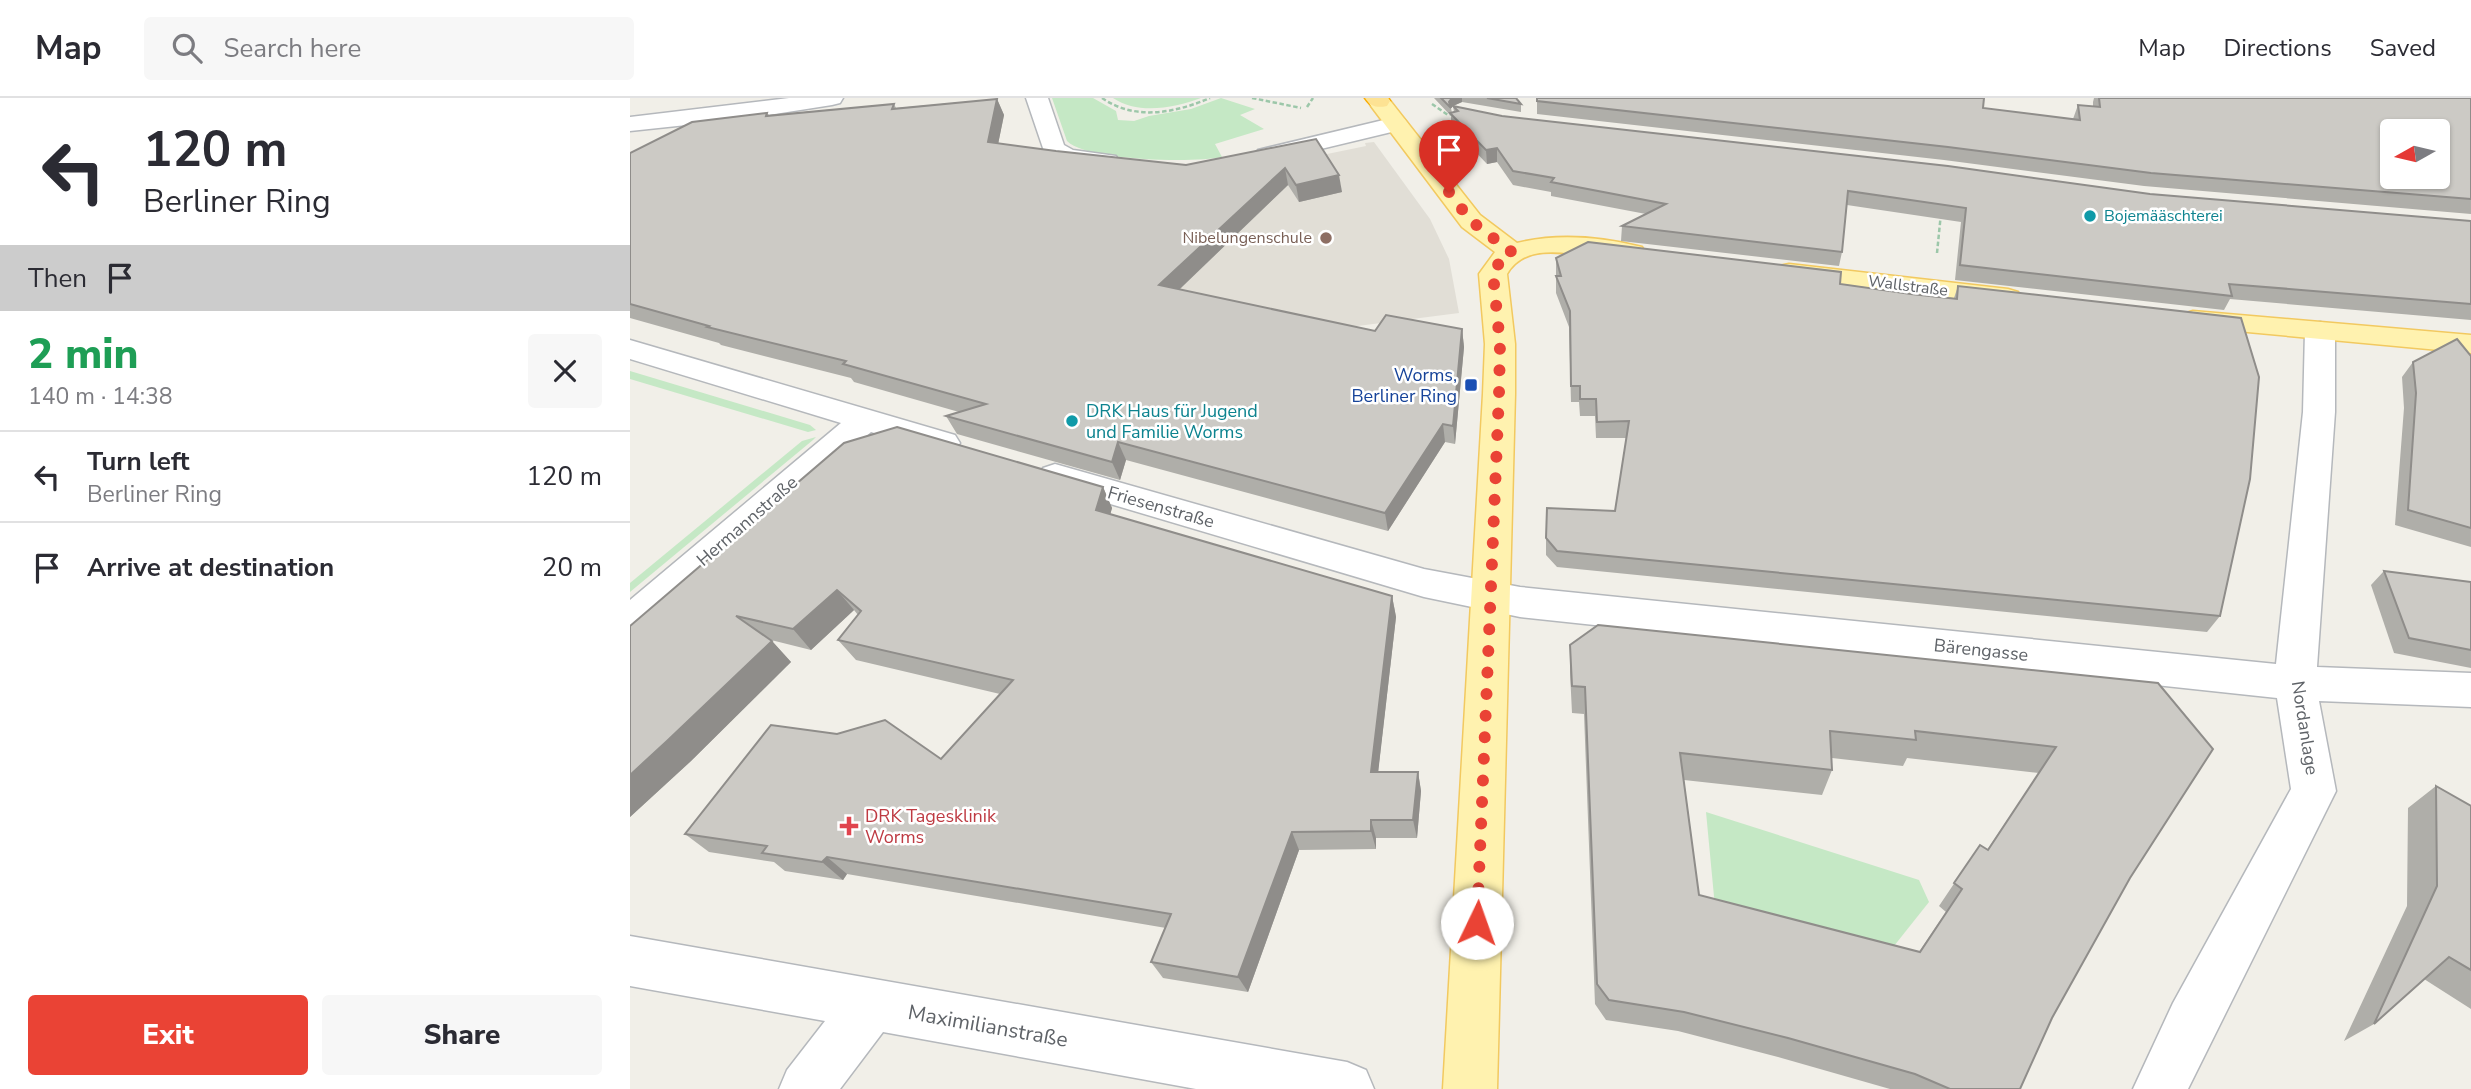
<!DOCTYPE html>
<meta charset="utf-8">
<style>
:root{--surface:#fff;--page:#f7f7f7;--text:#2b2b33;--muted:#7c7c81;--line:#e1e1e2;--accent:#ea4335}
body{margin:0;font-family:"Nunito Sans",sans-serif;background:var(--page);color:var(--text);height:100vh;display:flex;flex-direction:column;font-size:26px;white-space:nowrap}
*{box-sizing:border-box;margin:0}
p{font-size:23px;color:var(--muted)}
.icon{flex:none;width:38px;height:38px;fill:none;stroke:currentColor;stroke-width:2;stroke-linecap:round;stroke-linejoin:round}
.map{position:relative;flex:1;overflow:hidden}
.drawer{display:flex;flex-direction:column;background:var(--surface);width:630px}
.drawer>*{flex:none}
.banner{background:#fff;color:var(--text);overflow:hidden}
.needle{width:46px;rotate:262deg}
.controls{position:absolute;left:1750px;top:21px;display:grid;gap:14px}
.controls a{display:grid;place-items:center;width:70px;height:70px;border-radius:7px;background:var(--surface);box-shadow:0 2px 5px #0004;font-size:35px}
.pin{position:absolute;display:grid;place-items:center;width:60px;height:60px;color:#fff;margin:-72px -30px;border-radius:50% 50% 50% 0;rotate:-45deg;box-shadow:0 0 7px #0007}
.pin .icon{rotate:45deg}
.me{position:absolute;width:77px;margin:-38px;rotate:3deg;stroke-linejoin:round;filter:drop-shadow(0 0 5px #0008)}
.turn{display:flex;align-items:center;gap:24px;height:147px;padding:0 28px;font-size:32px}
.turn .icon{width:91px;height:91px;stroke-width:2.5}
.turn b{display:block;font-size:49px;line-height:60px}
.then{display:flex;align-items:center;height:66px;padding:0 28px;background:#0003;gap:14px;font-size:26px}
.round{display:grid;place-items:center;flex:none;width:74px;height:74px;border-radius:7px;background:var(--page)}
.head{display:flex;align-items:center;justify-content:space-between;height:119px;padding:0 28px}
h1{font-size:42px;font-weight:800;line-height:52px;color:#1e9e55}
.action{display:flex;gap:14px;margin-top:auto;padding:14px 28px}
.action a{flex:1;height:80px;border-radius:7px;background:var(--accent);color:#fff;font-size:28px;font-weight:800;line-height:80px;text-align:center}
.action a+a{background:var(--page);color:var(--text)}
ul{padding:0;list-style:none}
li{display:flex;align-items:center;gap:21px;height:91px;padding:0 28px;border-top:2px solid var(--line)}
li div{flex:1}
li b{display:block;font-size:26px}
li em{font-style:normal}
header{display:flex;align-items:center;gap:42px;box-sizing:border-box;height:98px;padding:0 35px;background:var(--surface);border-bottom:2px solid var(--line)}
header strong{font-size:33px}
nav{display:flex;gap:38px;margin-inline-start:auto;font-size:24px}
.search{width:490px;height:63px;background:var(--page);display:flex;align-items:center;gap:18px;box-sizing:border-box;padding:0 24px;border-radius:7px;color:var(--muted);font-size:26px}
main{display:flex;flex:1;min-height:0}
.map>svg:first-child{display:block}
</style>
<header>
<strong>Map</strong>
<div class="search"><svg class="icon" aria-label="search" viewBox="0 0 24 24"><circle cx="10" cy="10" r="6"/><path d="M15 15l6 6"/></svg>Search here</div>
<nav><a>Map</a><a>Directions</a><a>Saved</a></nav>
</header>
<main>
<section class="drawer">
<div class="banner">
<div class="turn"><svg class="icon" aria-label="left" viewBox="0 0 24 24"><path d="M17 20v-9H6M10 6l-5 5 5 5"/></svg><div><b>120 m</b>Berliner Ring</div></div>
<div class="then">Then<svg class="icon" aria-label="arrive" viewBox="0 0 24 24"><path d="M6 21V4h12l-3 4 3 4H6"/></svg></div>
</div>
<div class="head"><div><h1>2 min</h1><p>140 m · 14:38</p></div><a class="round"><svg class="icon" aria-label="close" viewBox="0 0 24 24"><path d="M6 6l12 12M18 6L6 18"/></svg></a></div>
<ul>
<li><svg class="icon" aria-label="left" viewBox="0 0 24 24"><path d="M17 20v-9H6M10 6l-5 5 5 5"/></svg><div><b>Turn left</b><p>Berliner Ring</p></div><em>120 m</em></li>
<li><svg class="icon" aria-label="arrive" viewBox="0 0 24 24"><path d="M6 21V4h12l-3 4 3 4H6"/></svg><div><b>Arrive at destination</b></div><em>20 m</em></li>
</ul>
<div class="action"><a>Exit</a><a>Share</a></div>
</section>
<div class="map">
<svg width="1841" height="991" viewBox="0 0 1841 991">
<rect width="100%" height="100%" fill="#f1efe8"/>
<path fill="#e1ded6" d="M 744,44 L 800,121 L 819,161 L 829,215 L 673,235 L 533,207 L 600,143 L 580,80 L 736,48 L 735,45 Z"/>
<g fill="#c5e8c5">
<path d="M 422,0 L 463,0 L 486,13 L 488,22 L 504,23 L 519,18 L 561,11 L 591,0 L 625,11 L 610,17 L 634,31 L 585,46 L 592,59 C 564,65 456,63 437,43 Z"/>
<path d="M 483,0 L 571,0 C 544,10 508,17 483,0 Z"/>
<path d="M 0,273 L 180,327 L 186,332 L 178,334 L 0,281 Z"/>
<path d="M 186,339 L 183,342 L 0,494 L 0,485 L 172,343 Z"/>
<path d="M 1076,714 L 1289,782 L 1299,804 L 1264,848 L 1085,809 Z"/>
</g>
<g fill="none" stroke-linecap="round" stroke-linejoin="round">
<defs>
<g id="minor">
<path d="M 159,0 L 213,0 L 210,5 L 202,7 L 113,21 L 0,33 L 0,19 Z"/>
<path d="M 396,0 L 418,0 L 434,47 L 443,52 L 486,58 L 489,63 L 486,68 C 463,74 434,67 415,56 Z"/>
<path d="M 766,19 L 774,21 L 778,26 L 774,31 L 637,64 L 628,62 L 625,57 L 628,52 Z"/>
<path d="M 1690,224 L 1701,227 L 1705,233 L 1705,314 L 1687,569 L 1841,575 L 1841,609 L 1689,603 L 1706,693 L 1558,991 L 1503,991 L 1543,905 L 1661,691 L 1647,600 L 890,519 L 794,499 L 413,386 L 408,378 L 413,370 L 425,366 L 794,471 L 890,489 L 1646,566 L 1673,314 L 1675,233 L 1679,227 Z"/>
<path d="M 0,242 L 325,337 L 330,345 L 325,353 L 313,356 L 241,334 L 14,535 L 0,539 L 0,502 L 211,325 L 0,261 Z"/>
<path d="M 0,838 L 717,964 L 736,972 L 744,991 L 566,991 L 253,934 L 210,991 L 149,991 L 157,972 L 195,923 L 0,888 Z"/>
</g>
<g id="major">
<path d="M 740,0 L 758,0 L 850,117 L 887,145 C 927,135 972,139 1012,149 L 1016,155 L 1012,161 C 974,170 902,132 877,176 L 885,246 L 885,296 L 867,991 L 813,991 L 853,296 L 855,246 L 849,176 L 865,154 L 832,129 L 741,8 L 738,3 Z"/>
<path d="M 1159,166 L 1378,191 L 1388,194 L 1392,200 L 1388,206 L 1378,209 L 1149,180 L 1145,174 L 1149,168 Z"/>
<path d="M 1563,213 L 1841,237 L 1841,255 L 1553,228 L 1548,222 L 1553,216 Z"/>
</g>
<path id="highway" d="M 735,0 L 758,0 L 760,3 L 757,8 C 747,10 741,9 735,0 Z"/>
</defs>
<use href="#minor" stroke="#b5b8bc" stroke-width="3"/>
<use href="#major" stroke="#f2c960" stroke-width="3"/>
<use href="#highway" stroke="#f9ab00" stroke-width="3"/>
<g stroke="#9cc7a9" stroke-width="2.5" stroke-dasharray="4.5 2.5" stroke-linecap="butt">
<path d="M 472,0 C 505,23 545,15 580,0"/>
<path d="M 622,0 L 671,10"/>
<path d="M 802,6 L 818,17 L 825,15"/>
<path d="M 677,9 L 683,0"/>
<path d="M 1307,155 L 1311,115"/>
</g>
<use href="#minor" fill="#fff" fill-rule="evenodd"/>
<use href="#major" fill="#fff2af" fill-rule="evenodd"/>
<use href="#highway" fill="#fde293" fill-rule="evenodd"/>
</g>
<g fill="#afaea9" fill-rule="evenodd">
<path d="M 804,0 L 886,0 L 891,6 L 891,14 L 832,4 L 823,8 L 821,10 L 822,15 L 824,14 L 823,8 L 872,18 L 1520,96 L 1841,123 L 1841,222 L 1600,201 L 1594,212 L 1325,182 L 1331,124 L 1217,107 L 1212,154 L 1209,168 L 991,143 L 992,128 L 1016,116 L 921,98 L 921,94 L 883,87 L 867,64 L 857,66 L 821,28 L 821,18 Z"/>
<path d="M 907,0 L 1353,10 L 1443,21 L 1448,7 L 1463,9 L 1463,4 L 1464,0 L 1841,0 L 1841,116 L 1514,88 L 1314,62 L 907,16 Z"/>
<path d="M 367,1 L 374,17 L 368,46 L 426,53 L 556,67 L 686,41 L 712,94 L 669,104 L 658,87 L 549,192 L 745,233 L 832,231 L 834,249 L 825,346 L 815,344 L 758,433 L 496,362 L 490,382 L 327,336 L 316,318 L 329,314 L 224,284 L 221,280 L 91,247 L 89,245 L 0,220 L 0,55 L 137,15 L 139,17 L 264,6 L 266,10 Z"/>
<path d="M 926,160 L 1210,186 L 1324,200 L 1328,188 L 1590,518 L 1577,534 L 927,469 L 916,457 L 916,440 L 985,413 L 996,340 L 966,340 L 965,318 L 950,318 L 949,304 L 941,304 L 939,229 L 926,195 Z"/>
<path d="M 1840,258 L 1841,258 L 1841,449 L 1765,427 L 1774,310 L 1772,279 L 1783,264 Z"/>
<path d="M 473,389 L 482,410 L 480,416 L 762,498 L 766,519 L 748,674 L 788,674 L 791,693 L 787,740 L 746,740 L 746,751 L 669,752 L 618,894 L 533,880 L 521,864 L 536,830 L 217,776 L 213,782 L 155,773 L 144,764 L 79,754 L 55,736 L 311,661 L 370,596 L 226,562 L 208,542 L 228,517 L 224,512 L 181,552 L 141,542 L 161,564 L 61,663 L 0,719 L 0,528 Z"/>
<path d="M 1754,473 L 1841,484 L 1841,570 L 1764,555 L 1741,487 Z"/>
<path d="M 940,547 L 1528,585 L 1500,780 L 1422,920 L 1390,991 L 1260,991 L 1148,959 L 1048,933 L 976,922 L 965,906 L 954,616 L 942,615 L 940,574 ZM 1202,660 L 1273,668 L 1277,660 L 1409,675 L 1357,752 L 1350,747 L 1309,808 L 1316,814 L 1289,854 L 1069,797 L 1054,682 L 1192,697 L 1202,672 Z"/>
<path d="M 1806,688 L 1841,708 L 1841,911 L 1794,881 L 1744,926 L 1714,943 L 1777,808 L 1778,710 Z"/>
</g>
<g fill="#8f8d8a">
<path d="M 822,0 L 832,0 L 832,4 L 823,8 L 821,10 L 819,4 Z"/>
<path d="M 367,1 L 374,17 L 365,61 L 358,44 Z"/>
<path d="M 867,50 L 867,64 L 857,66 L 856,52 Z"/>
<path d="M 655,70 L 658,87 L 535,205 L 529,187 Z"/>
<path d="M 709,77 L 712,94 L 669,104 L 666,87 Z"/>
<path d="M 832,231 L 834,249 L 825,346 L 823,328 Z"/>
<path d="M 813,326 L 815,344 L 758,433 L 755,415 Z"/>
<path d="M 488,344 L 496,362 L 490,382 L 482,364 Z"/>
<path d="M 473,389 L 482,410 L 476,433 L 466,412 Z"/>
<path d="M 207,492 L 224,512 L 181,552 L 163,531 Z"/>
<path d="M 762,498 L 766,519 L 746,693 L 741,674 Z"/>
<path d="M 142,543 L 161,564 L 61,663 L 0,719 L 0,677 Z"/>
<path d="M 788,674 L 791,693 L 787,740 L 783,722 Z"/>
<path d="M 741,722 L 746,740 L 746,751 L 741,733 Z"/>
<path d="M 662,734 L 669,752 L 618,894 L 608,879 Z"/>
<path d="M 197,759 L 217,776 L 213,782 L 192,764 Z"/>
</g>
<g fill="#cccac5" stroke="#8f8d8a" stroke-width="2" fill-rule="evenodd">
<path d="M 811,0 L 822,0 L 819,4 L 821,10 Z"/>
<path d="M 857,0 L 886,0 L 891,6 Z"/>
<path d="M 907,0 L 1354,0 L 1353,10 L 1450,22 L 1448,7 L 1470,9 L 1469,0 L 1841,0 L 1841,101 L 1521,75 L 1318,49 L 907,3 ZM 1762,33 L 1808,33 L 1808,79 L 1762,79 Z"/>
<path d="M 367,1 L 358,44 L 426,53 L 556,67 L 686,41 L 709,77 L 666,87 L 655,70 L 529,187 L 745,233 L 756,217 L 832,231 L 823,328 L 813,326 L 755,415 L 488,344 L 482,364 L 316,318 L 356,306 L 213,266 L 216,263 L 77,229 L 79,228 L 0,206 L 0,55 L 62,24 L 137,15 L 136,18 L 264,6 L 262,11 Z"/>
<path d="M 823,8 L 872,18 L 1318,68 L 1520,96 L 1841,123 L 1841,206 L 1599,186 L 1602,198 L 1330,167 L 1336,110 L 1218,93 L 1212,154 L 992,128 L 1036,106 L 921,84 L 924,80 L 883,73 L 867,50 L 856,52 L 820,15 L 828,13 Z"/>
<path d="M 958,144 L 1211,174 L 1210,186 L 1281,196 L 1327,201 L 1328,188 L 1611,220 L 1629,279 L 1620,381 L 1590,518 L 927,453 L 916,440 L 917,410 L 985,413 L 999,323 L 967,324 L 966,301 L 950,301 L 950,288 L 941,288 L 940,213 L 926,178 L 931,178 L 926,160 Z"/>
<path d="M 1827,241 L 1841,258 L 1841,430 L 1778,412 L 1786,295 L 1783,264 Z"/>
<path d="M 267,329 L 473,389 L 466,412 L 762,498 L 741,674 L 788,674 L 783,722 L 741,722 L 741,733 L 662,734 L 608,879 L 521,864 L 541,816 L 197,759 L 192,764 L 132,755 L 137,748 L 55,736 L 141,627 L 207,636 L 255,622 L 311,661 L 383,582 L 208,542 L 231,513 L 207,492 L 163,531 L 106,518 L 142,543 L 37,643 L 0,677 L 0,528 L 214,345 Z"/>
<path d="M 1754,473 L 1841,484 L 1841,552 L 1779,540 Z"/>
<path d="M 968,527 L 1528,585 L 1583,651 L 1500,780 L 1422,920 L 1390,991 L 1320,991 L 1285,976 L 1158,940 L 1054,914 L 979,902 L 967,886 L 955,589 L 942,588 L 940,547 ZM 1200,633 L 1286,642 L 1285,633 L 1426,649 L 1358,752 L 1350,747 L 1324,785 L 1332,791 L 1290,854 L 1069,797 L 1050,655 L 1202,672 Z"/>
<path d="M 1806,688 L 1841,708 L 1841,872 L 1819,859 L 1744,926 L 1807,788 Z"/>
</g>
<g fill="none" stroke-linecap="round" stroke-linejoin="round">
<path stroke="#ea4335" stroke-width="12" stroke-dasharray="0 21.6" d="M 819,94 L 841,123 L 883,155 L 865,169 L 863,176 L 870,246 L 869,296 L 847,825"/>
</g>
<g fill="#0f9aa8" stroke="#fff" stroke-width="2.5">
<circle cx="1460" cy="118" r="7"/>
<circle cx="442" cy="323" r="7"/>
</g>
<circle fill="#8d6e63" stroke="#fff" stroke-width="2.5" cx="696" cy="140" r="7"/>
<rect fill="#1a4fb4" stroke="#fff" stroke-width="2.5" x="834" y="280" width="14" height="14" rx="3.5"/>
<path fill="#e0444e" stroke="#fff" stroke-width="2.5" d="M215.5 717.5h7v7h7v7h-7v7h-7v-7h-7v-7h7z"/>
<g text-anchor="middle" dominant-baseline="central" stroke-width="5" stroke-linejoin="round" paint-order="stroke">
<g font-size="16" fill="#0d838f" stroke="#fff" text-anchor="start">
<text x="1474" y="118">Bojemääschterei</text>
</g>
<g font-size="16" fill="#785e54" stroke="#fff" text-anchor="end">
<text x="682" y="140">Nibelungenschule</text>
</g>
<g font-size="16" fill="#5f6368" stroke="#fff">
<text transform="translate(1278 188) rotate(7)">Wallstraße</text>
</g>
<g font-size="18" fill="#164399" stroke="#fff" text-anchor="end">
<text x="827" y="277">Worms,<tspan x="827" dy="21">Berliner Ring</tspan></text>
</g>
<g font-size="18" fill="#0d838f" stroke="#fff" text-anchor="start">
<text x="456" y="313">DRK Haus für Jugend<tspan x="456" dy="21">und Familie Worms</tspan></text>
</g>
<g font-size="18" fill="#5f6368" stroke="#fff">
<text transform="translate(531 409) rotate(16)">Friesenstraße</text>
<text transform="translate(117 423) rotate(-41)">Hermannstraße</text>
<text transform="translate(1351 552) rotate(6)">Bärengasse</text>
<text transform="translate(1675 630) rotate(81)">Nordanlage</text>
</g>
<g font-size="18" fill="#be3a42" stroke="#fff" text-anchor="start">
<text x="235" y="718">DRK Tagesklinik<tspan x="235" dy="21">Worms</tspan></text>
</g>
<g font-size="21" fill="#5f6368" stroke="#fff">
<text transform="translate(358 928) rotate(10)">Maximilianstraße</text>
</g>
</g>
</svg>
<div class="controls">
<a><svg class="needle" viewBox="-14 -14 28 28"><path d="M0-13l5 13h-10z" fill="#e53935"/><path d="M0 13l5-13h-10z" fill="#7c7c81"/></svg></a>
</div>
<div class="pin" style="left:819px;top:94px;background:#d93025"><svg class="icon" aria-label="arrive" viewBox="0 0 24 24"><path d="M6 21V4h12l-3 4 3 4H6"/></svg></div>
<svg class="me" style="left:847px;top:825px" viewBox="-20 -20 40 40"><circle r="19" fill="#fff"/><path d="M0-13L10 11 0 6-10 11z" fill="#ea4335"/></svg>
</div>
</main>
